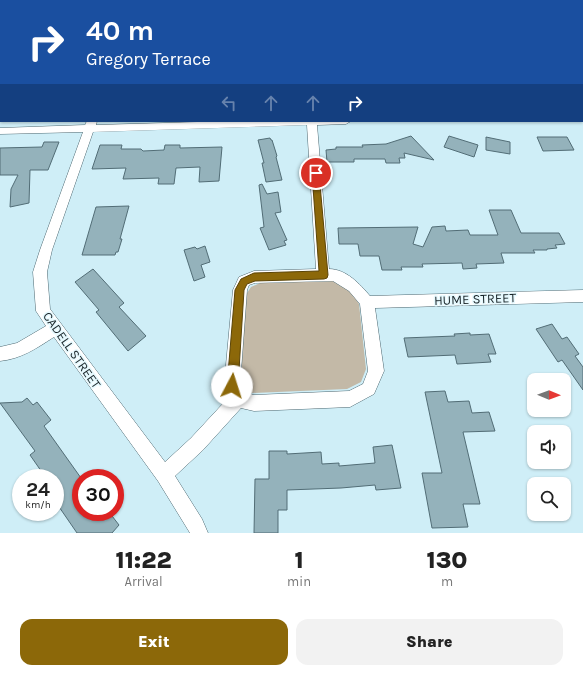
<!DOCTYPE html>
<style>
:root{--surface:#fff;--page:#f2f2f2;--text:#222;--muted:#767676;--accent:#8c6809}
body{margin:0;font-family:Karla,sans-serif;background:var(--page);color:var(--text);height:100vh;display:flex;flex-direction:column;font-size:15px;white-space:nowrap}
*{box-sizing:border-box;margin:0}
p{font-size:13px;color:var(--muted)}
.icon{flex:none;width:22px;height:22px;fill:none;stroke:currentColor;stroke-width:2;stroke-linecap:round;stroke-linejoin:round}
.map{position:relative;height:533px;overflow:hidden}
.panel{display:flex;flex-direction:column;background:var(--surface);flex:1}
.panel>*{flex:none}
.hud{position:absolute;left:0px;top:0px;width:583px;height:122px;box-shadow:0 1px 3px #0004;background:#1a4fa0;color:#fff;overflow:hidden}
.needle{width:26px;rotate:91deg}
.buttons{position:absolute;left:527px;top:373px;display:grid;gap:8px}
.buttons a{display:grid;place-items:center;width:44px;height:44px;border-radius:8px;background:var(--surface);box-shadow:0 1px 3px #0004;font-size:20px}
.speed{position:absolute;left:12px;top:469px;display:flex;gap:8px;font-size:20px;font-weight:700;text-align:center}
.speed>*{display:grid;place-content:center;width:52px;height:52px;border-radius:50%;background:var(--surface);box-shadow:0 1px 3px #0004;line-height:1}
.speed small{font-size:10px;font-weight:400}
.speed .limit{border:6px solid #d22;background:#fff;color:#111}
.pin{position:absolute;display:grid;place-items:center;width:34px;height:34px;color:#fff;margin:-17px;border:2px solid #fff;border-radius:50%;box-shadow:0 1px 4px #0007}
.me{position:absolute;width:44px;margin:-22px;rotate:5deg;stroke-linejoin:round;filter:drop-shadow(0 0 3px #0008)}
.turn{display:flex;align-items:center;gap:14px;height:84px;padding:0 20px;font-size:18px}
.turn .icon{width:52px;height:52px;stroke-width:2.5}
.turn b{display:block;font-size:28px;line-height:34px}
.lanes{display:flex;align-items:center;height:38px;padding:0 20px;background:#0003;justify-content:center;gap:20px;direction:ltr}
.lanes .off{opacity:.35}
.eta{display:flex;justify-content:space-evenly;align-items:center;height:68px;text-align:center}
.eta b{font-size:24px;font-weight:800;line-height:28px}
.button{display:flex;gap:8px;margin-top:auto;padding:8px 20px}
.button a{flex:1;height:46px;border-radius:12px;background:var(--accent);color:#fff;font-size:16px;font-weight:800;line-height:46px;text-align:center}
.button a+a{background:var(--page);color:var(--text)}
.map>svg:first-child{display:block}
</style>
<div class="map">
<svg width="583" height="533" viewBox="0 0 583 533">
<rect width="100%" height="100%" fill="#cfeef7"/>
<path fill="#c3b9a7" d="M 333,281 L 352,292 L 359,304 L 366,369 L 361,382 L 347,389 L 252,393 L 244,389 L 241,382 L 245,296 L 251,287 L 260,283 Z"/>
<g fill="#94b2bb" stroke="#526d76">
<path d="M 411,136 L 434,160 L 404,153 L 405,158 L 399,158 L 400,163 L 386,163 L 385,159 L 354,159 L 354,162 L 327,162 L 326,150 L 336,149 L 336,147 L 363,147 L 362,145 L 386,144 Z"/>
<path d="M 449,136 L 478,145 L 474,157 L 444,147 Z"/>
<path d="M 486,137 L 510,142 L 510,154 L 486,150 Z"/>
<path d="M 537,137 L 567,137 L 574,150 L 543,151 Z"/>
<path d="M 270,138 L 271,140 L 272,140 L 277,156 L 276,157 L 282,180 L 266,182 L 262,163 L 264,163 L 258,140 Z"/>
<path d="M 44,142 L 59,142 L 48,170 L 30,170 L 29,203 L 10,207 L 11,189 L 18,175 L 0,175 L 0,148 L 42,147 Z"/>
<path d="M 100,145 L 122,145 L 121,149 L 141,149 L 143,151 L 164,150 L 165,145 L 180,145 L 180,148 L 222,147 L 219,181 L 199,182 L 200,167 L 176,168 L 174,184 L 158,184 L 159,178 L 123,179 L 126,168 L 92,169 Z"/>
<path d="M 262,184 L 267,194 L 278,192 L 281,212 L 275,213 L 287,240 L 284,241 L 286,245 L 269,250 L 260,228 L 264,227 L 259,185 Z"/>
<path d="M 129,206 L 120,239 L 122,239 L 118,252 L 116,252 L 115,255 L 82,255 L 96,207 Z"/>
<path d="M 489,210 L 511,210 L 521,233 L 559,233 L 565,244 L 555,245 L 557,248 L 547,249 L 547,250 L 533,250 L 535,253 L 501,253 L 504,263 L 476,264 L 477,268 L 463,269 L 462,263 L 422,264 L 423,267 L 401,267 L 402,270 L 382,270 L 379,256 L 360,256 L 358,244 L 339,244 L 338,228 L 418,227 L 413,244 L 423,247 L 432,227 L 445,226 L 446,231 L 468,230 L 470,235 L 498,235 Z"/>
<path d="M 205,246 L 210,262 L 201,265 L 205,277 L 194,281 L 184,250 L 195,247 L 197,249 Z"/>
<path d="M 93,269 L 124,303 L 119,307 L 146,336 L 128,351 L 96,312 L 99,310 L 75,282 Z"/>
<path d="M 552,324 L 562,339 L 567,337 L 579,354 L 575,356 L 583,367 L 583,390 L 562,360 L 558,362 L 536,329 Z"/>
<path d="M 470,333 L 470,335 L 489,334 L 496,354 L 488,354 L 491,362 L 457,364 L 455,355 L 408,357 L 404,338 L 455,336 L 454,334 Z"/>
<path d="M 445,391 L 448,402 L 469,401 L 472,413 L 489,412 L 495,431 L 463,432 L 480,504 L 463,504 L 468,527 L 432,528 L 422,473 L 442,473 L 425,392 Z"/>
<path d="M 27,398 L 33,405 L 37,402 L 51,420 L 44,426 L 81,478 L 81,512 L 109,512 L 119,525 L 112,533 L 77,533 L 55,501 L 55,478 L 46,478 L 30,455 L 35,451 L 0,403 L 22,402 Z"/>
<path d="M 392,445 L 401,488 L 376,490 L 375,485 L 341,488 L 287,490 L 287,510 L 278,510 L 278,533 L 254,533 L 255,479 L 269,479 L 269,451 L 287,451 L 287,454 L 321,452 L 322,464 L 339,463 L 339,466 L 375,463 L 373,447 Z"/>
</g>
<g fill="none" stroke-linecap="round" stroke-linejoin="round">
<defs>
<g id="minor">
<path d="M 33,0 L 41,0 L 32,1 Z"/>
<rect x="293" y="0" width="8" height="1"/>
<rect x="439" y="0" width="8" height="1"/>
<rect x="582" y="6" width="1" height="4"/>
<rect x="0" y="21" width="1" height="4"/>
<path d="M 1,56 L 1,63 L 0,64 L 0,57 Z"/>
<rect x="582" y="99" width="1" height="6"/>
<rect x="582" y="111" width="1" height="6"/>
<rect x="0" y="114" width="1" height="6"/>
<path d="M 87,121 L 97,121 L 96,125 L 231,121 L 351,121 L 346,124 L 317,125 L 329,269 C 346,269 360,284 370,296 L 583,290 L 583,302 L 375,308 L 384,371 L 374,394 L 350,407 L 254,411 L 241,408 L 203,450 L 175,476 L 202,519 L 208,533 L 190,533 L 158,481 L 54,337 C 37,348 21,359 0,361 L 0,347 L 17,343 L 46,326 L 36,311 L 33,272 L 40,250 L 83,132 L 0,134 L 0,128 L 85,125 ZM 307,125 L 316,269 L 254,271 L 239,277 L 233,290 L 224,386 L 229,397 L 191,438 L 165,462 L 50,309 L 47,272 L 52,250 L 93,132 ZM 333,281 L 349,291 L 360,304 L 368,371 L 363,384 L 349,391 L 254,395 L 243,392 L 240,385 L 247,290 L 249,285 L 255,283 Z"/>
</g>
</defs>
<use href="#minor" stroke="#4e6972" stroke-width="1"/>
<use href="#minor" fill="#fff" fill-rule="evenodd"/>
</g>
<path fill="#8c6809" stroke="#5b4406" d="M 316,170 L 319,173 L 328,275 L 327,278 L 324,279 L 255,281 L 247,284 L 244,290 L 238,386 L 236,390 L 232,392 L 228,390 L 227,386 L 235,290 L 241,279 L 254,273 L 319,271 L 312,173 Z"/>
<g text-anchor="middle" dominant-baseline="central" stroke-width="3" stroke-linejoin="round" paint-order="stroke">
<g font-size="13" fill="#182327" stroke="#e6f9fe">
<text transform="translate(475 299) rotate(-2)">HUME STREET</text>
<text transform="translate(72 350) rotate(55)">CADELL STREET</text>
</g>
</g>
</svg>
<div class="buttons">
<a><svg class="needle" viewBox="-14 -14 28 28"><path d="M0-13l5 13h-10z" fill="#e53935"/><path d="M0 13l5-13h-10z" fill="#767676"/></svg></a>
<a><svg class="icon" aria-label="sound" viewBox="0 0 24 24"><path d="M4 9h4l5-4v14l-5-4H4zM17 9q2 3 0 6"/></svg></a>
<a><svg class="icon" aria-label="search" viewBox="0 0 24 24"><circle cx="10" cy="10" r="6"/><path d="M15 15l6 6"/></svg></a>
</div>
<div class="speed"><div>24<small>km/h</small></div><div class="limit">30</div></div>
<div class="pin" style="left:316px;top:173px;background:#d93025"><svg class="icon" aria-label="arrive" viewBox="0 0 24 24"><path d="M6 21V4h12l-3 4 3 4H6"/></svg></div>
<svg class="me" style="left:232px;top:386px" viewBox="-20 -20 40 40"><circle r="19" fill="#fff"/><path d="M0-13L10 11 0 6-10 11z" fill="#8c6809"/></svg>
<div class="hud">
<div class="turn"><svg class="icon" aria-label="right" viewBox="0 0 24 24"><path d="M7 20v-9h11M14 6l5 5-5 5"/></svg><div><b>40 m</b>Gregory Terrace</div></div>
<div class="lanes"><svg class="icon off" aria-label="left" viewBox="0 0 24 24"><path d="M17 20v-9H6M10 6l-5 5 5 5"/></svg><svg class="icon off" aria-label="ahead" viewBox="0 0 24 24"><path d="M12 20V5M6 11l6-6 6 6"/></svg><svg class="icon off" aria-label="ahead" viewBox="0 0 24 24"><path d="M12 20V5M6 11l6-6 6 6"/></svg><svg class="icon" aria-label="right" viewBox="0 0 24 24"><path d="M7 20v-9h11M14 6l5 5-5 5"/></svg></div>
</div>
</div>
<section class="panel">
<div class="eta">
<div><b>11:22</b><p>Arrival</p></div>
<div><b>1</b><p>min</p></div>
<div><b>130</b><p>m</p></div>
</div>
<div class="button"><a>Exit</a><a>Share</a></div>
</section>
